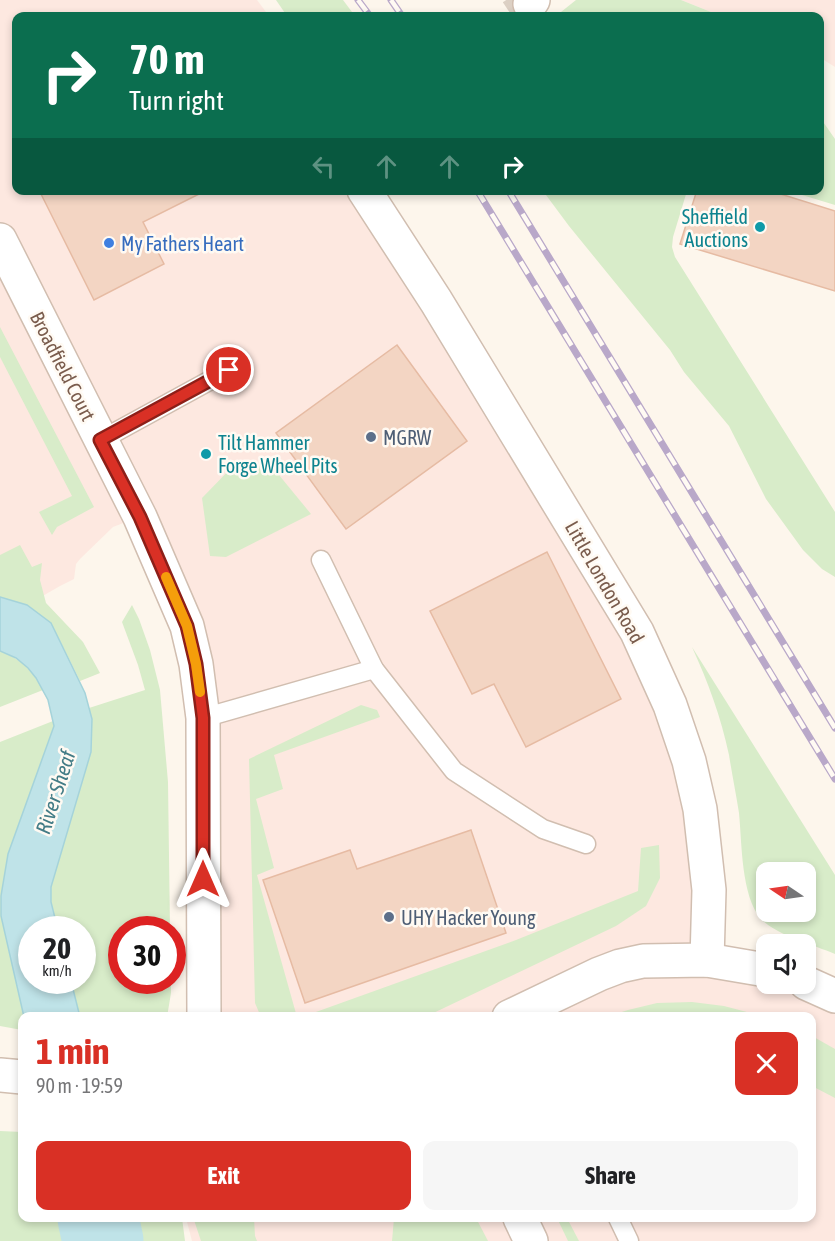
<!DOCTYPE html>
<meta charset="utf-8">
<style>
:root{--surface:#fff;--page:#f6f6f6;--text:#202124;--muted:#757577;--accent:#d93025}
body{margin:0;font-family:"Asap Condensed",sans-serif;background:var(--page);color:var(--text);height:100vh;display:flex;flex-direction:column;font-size:22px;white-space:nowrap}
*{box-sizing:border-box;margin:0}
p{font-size:20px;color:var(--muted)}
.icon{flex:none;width:33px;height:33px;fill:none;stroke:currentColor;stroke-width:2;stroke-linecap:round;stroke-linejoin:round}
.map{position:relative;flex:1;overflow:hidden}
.sheet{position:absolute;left:18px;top:1012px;width:798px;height:210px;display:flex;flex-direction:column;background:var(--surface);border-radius:12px;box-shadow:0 3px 9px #0003}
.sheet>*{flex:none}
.banner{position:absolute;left:12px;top:12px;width:812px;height:183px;border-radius:12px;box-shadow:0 3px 9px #0003;background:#0b6e4f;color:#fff;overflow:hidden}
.needle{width:39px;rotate:283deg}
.fabs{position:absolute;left:756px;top:862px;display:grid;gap:12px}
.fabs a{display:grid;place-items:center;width:60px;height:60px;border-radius:12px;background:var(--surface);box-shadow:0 3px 9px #0003;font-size:30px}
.speed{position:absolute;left:18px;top:916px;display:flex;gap:12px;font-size:30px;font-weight:700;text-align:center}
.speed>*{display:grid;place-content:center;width:78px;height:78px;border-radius:50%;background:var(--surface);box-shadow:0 3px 9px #0003;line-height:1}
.speed small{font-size:15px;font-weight:400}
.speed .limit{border:9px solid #d22;background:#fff;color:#111}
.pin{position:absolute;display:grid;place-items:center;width:51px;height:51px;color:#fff;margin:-26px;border:3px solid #fff;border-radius:50%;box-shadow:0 2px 6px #0007}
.me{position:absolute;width:66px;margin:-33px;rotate:0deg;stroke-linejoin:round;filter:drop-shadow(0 0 4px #0008)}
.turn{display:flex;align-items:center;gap:21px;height:126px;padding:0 18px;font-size:27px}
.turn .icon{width:78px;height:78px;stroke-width:2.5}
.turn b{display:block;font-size:42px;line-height:51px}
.lanes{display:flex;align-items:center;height:57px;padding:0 18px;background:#0003;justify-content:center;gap:30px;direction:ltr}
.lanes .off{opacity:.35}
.round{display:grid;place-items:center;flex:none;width:63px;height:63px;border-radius:12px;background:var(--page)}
.summary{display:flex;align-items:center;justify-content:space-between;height:102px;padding:0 18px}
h1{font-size:36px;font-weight:700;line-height:45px;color:var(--accent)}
.button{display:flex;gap:12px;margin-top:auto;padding:12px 18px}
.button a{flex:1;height:69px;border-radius:12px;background:var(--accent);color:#fff;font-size:24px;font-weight:700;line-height:69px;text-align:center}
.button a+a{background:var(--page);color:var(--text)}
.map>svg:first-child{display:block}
</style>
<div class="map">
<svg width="835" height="1241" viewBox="0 0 835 1241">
<rect width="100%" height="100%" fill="#fdf6ec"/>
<g fill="#fde8e0">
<path d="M 0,0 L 257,0 L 269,16 L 16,16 L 16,190 L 364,191 L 670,705 L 707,960 L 766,984 L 806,984 L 835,996 L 835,1241 L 192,1241 L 186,1218 L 812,1218 L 812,1017 L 204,1017 L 203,718 L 139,517 L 113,527 L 80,559 L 76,564 L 74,579 L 60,586 L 27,605 L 0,597 Z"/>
<path d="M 681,0 L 835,0 L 835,67 L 819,57 L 819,16 L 721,16 Z"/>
</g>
<g fill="#d8ecc9" fill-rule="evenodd">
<path d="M 276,0 L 343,0 L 355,16 L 287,16 Z"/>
<path d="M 576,0 L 681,0 L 721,16 L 556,16 Z"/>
<path d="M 819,116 L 835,139 L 835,205 L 789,191 L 819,190 Z"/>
<path d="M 543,191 L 687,191 L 673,237 L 672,247 L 675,257 L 835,512 L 835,577 L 822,569 L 803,550 L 766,499 L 729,426 L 684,372 L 670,350 L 569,226 Z"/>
<path d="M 0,327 L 94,507 L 57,527 L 52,535 L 39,512 L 72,496 L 0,357 Z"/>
<path d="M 250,462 L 279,475 L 311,514 L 226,557 L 210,556 L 202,498 L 236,463 Z"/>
<path d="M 20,545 L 32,567 L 42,563 L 40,580 L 46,603 L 83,642 L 100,673 L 80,681 L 51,623 L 27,605 L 0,597 L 0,555 Z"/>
<path d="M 132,605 L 139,619 L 150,650 L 160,690 L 168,782 L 170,930 L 122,930 L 122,981 L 171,981 L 171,993 L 167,1017 L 80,1017 L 71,981 L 82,981 L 82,930 L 58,930 L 51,902 L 51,887 L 92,719 L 89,708 L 145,690 L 138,665 L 122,622 Z"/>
<path d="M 692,647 L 835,875 L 835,954 C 814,945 776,935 761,919 C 741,896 742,843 739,813 C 736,794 732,774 729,755 C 721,717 708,682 692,647 ZM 766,873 L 806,873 L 806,912 L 766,912 Z"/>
<path d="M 0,651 C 22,660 31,669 43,690 L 0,707 Z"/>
<path d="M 361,705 L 377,710 L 380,717 L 274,755 L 283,789 L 256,799 L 274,868 L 257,875 L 297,1017 L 261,1017 L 255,1003 L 249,759 Z"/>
<path d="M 53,721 L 54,727 L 8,854 L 1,896 L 1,916 L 24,1017 L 22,1017 L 22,1030 L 0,1026 L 0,742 Z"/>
<path d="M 659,845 L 660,878 L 646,906 L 616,926 L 425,1017 L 302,1017 L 516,940 L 638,891 L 641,848 Z"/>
<path d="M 692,1002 L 724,1006 L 766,1017 L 606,1017 L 628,1010 L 657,1003 Z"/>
<path d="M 812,1036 L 835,1049 L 835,1098 L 812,1086 Z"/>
<path d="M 0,1131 L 22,1132 L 22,1218 L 182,1218 L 185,1241 L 0,1241 Z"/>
<path d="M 194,1218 L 254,1218 L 255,1236 L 257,1241 L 201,1241 L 194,1220 Z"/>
<path d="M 394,1218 L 476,1218 L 488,1241 L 392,1241 Z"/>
<path d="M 557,1218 L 567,1218 L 579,1241 L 568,1241 Z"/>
</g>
<path fill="#bfe3e8" stroke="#a5d3da" stroke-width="1.5" d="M 0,597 L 27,605 L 51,623 L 85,693 L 92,719 L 91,752 L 51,887 L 51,902 L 58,930 L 32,930 L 32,981 L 71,981 L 80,1017 L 24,1017 L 1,916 L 1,896 L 8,854 L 54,726 L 48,700 L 36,678 L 28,668 L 16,658 L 0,651 Z"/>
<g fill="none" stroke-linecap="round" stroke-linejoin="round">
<path stroke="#bfe3e8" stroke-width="81" d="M 98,1218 L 103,1241"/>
</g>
<g fill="#f3d5c3" stroke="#e6bba3" stroke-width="1.5">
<path d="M 39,190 L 207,190 L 143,222 L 164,264 L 94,300 Z"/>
<path d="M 697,190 L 768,190 L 835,211 L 835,291 L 680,244 Z"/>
<path d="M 397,345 L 467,441 L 346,529 L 276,433 Z"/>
<path d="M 547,552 L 621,699 L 526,747 L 494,684 L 472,694 L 430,611 Z"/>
<path d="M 471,830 L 506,933 L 305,1003 L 263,880 L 350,850 L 357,869 Z"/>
</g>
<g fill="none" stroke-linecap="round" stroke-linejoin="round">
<path stroke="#dcd0c4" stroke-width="33" stroke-dasharray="33 16" stroke-linecap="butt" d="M 512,16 L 530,4"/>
<defs>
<g id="service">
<path d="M 101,440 L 229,370"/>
<path d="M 321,560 L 374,669 L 454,771 L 543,829 L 586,844"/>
<path d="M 203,718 L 374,669"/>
<path d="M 618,1218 L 629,1241"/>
</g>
<g id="minor">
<path d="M 530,4 L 533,0"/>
<path d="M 364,190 L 436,301 L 637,632 L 670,705 L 689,761 L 700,809 L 709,890 L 707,960"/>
<path d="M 0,240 L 140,517 L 187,626 L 196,664 L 203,718 L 204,1017"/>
<path d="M 806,983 L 835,996"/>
<path d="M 509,1017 L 599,974 L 620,966 L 643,961 L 707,960 L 766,970"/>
<path d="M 0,1075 L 22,1077"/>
<path d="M 520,1218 L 531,1241"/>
</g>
</defs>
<use href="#service" stroke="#d1beb0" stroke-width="21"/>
<use href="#minor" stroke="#d1beb0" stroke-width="36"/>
<use href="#service" stroke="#fff" stroke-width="18"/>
<use href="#minor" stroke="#fff" stroke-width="33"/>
<defs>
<g id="rail">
<path d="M 358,0 L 370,16"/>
<path d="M 391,0 L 402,16"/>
<path d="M 477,190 L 835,779"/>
<path d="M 508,190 L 835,728"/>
</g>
</defs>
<use href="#rail" stroke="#b9a8c9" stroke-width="7"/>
<use href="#rail" stroke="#fffaf3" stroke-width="4.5" stroke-dasharray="14" stroke-linecap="butt"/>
</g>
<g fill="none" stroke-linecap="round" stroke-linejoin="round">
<defs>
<path id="route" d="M 203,879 L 203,718 L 196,664 L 187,626 L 140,517 L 100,440 L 229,370"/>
</defs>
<use href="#route" stroke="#8d1f18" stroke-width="15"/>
<use href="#route" stroke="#d93025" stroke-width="10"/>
<path stroke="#f59e0b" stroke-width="10" d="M 166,577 L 187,626 L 196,664 L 200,692"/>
</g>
<g fill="#0f9aa8" stroke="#fffaf3" stroke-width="2">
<circle cx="760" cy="227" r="6"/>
<circle cx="206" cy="454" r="6"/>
</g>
<circle fill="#3f7fe0" stroke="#fffaf3" stroke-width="2" cx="109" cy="243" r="6"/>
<g fill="#5c6f8a" stroke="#fffaf3" stroke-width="2">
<circle cx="371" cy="437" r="6"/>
<circle cx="389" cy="917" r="6"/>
</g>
<g text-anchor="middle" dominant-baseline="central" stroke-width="5" stroke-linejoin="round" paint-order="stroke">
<g font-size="20" fill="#0d838f" stroke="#fffaf3" text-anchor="end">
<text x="748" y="216">Sheffield<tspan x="748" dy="23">Auctions</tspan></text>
<text x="218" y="442" text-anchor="start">Tilt Hammer<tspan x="218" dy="23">Forge Wheel Pits</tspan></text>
</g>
<g font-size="20" fill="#366cbe" stroke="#fffaf3" text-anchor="start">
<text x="121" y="243">My Fathers Heart</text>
</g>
<g font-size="20" fill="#7a5c4d" stroke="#fffaf3">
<text transform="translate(63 366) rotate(63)">Broadfield Court</text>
<text transform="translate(605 582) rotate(60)">Little London Road</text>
</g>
<g font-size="20" fill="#4e5e75" stroke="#fffaf3" text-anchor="start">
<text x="383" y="437">MGRW</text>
<text x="401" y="917">UHY Hacker Young</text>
</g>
<g font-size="21" font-style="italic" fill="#437c86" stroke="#fffaf3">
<text transform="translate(55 792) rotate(-72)">River Sheaf</text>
</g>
</g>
</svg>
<div class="fabs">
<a><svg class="needle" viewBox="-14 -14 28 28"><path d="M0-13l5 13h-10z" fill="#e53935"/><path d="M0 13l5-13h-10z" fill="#757577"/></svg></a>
<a><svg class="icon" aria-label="sound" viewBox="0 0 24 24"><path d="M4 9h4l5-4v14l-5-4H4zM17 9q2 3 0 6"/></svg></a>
</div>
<div class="speed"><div>20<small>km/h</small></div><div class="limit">30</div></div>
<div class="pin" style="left:229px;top:370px;background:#d93025"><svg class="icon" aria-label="arrive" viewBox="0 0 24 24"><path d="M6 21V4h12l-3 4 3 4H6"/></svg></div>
<svg class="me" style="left:203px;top:879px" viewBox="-20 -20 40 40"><path d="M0-17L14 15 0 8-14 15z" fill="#d93025" stroke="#fff" stroke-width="4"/></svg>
<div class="banner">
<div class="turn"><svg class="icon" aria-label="right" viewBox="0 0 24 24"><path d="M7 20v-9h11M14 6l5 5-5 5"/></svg><div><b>70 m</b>Turn right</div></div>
<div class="lanes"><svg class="icon off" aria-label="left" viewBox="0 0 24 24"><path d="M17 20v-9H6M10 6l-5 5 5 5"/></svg><svg class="icon off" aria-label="ahead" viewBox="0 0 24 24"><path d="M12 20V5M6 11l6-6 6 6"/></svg><svg class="icon off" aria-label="ahead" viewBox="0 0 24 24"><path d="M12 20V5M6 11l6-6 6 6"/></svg><svg class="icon" aria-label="right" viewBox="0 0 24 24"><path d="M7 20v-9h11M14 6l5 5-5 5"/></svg></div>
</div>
<section class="sheet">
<div class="summary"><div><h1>1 min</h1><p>90 m · 19:59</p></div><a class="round" style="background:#d93025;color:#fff"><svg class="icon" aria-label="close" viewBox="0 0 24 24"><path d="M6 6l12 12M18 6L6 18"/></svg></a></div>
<div class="button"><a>Exit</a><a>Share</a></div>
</section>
</div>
